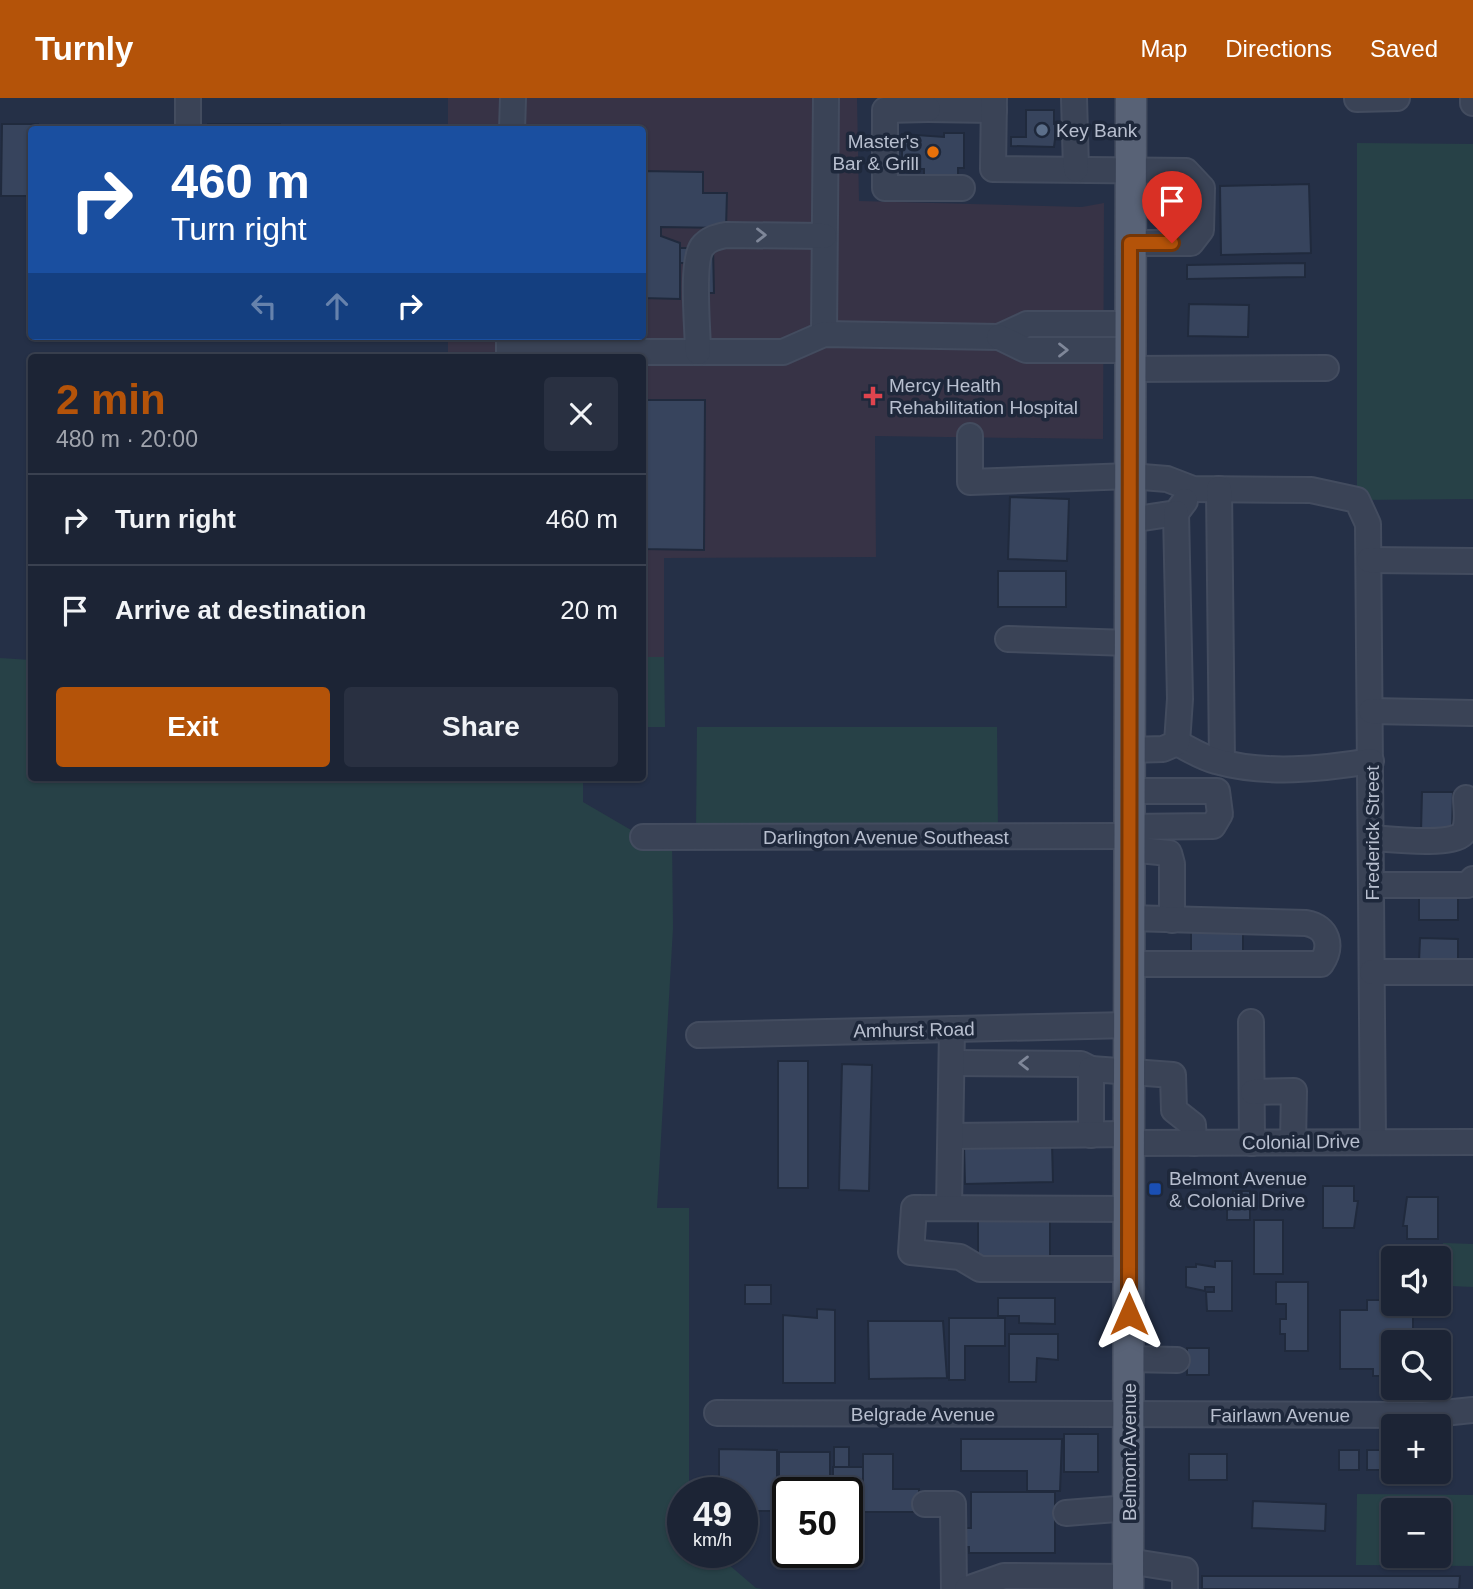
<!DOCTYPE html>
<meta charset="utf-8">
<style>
:root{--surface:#1c2435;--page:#293041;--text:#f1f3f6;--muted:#a0a4ad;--line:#3a4150;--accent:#b45309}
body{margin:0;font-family:Arial,sans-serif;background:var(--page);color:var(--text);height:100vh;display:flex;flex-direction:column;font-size:26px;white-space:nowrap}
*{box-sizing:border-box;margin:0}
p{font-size:23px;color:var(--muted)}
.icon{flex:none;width:38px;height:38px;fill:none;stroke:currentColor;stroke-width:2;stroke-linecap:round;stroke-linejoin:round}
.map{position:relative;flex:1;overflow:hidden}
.panel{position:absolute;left:28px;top:256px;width:618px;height:427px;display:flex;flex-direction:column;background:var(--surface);border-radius:7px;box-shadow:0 2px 5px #0004,0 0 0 2px var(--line)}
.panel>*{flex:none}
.top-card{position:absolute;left:28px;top:28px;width:618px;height:214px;border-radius:7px;box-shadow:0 2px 5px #0004,0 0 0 2px var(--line);background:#1a4fa0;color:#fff;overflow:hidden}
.buttons{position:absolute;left:1381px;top:1148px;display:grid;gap:14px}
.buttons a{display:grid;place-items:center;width:70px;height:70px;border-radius:7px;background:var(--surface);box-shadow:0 2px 5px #0004,0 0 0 2px var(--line);font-size:35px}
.speed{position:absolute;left:667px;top:1379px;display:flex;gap:14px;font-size:35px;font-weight:700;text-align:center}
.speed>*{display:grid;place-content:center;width:91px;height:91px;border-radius:50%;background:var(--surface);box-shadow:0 2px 5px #0004,0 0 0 2px var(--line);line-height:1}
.speed small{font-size:18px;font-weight:400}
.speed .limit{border:4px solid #111;border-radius:10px;background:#fff;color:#111}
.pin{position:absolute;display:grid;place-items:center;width:60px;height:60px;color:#fff;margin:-72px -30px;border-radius:50% 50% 50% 0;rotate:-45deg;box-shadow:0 0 7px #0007}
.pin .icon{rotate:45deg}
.me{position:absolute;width:77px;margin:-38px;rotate:0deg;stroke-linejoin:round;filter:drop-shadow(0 0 5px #0008)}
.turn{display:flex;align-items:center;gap:24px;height:147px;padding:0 28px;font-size:32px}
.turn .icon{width:91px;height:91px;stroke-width:2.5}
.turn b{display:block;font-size:49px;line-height:60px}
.lanes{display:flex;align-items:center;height:66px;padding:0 28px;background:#0003;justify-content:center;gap:35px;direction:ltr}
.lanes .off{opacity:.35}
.round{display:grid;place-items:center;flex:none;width:74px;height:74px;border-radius:7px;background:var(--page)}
.headline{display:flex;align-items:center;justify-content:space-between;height:119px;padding:0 28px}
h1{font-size:42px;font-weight:700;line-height:52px;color:var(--accent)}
.button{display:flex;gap:14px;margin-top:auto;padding:14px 28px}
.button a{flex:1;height:80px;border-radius:7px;background:var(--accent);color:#fff;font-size:28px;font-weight:700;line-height:80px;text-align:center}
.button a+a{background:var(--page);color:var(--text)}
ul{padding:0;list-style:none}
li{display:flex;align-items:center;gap:21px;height:91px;padding:0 28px;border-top:2px solid var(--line)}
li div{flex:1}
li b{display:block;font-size:26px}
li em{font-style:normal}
header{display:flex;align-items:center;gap:42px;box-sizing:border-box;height:98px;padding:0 35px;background:var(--accent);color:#fff}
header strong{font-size:33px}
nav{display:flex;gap:38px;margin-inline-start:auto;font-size:24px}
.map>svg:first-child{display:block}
</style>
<header>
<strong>Turnly</strong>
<nav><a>Map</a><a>Directions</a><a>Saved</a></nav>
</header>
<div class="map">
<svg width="1473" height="1491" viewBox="0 0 1473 1491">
<rect width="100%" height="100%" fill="#253047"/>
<path fill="#373346" d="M 448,0 L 857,0 L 859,103 L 1082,109 L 1104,105 L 1103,341 L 875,338 L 876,459 L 664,460 L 664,559 L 642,559 L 642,259 L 448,259 L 448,238 L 642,238 L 642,32 L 448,31 Z"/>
<g fill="#274147" fill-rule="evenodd">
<path d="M 1357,45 L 1473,46 L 1473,401 L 1357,402 Z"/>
<path d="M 642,559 L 664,559 L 665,629 L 642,629 Z"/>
<path d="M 0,560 L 31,562 L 32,679 L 583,679 L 583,704 L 643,739 L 672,739 L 673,830 L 657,1110 L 689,1110 L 689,1395 L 682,1395 L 682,1454 L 714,1454 L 756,1490 L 763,1491 L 0,1491 Z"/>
<path d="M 697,629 L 997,629 L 998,739 L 696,739 Z"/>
<path d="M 1443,1145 L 1473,1146 L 1473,1189 L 1451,1188 Z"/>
<path d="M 1357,1396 L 1473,1397 L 1473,1468 L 1356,1467 ZM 1393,1412 L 1438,1412 L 1438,1458 L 1393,1458 Z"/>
</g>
<g fill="#37445d" stroke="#202a3d" stroke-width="2">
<path d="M 1026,12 L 1054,12 L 1054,26 L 1057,26 L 1054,49 L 1011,48 L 1011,39 L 1026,39 Z"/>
<path d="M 2,26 L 38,26 L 38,32 L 32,32 L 32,98 L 1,98 Z"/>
<rect x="208" y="26" width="72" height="6"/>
<rect x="97" y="27" width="36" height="5"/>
<path d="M 341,28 L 370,29 L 370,32 L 341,32 Z"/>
<path d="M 944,35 L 964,35 L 964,70 L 958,70 L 958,78 L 924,82 L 924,71 L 902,71 L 902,36 L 944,39 Z"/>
<path d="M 642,73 L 703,74 L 703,95 L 727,95 L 726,130 L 661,129 L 661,138 L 680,145 L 680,201 L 643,200 L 642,228 Z"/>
<path d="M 1309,86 L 1311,155 L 1221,157 L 1220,88 Z"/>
<path d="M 680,150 L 713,150 L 714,195 L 685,195 L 684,165 L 680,165 Z"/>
<path d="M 1305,165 L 1305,179 L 1187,181 L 1187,167 Z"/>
<path d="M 1189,206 L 1249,207 L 1248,239 L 1188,238 Z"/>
<path d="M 642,302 L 705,302 L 704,452 L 642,451 Z"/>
<path d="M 1010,399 L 1069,401 L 1067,463 L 1008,461 Z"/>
<rect x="998" y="473" width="68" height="36"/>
<path d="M 1422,694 L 1453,694 L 1452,735 L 1421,734 Z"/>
<path d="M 1419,796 L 1458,797 L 1458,822 L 1419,822 Z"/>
<rect x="1191" y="832" width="52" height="24"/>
<path d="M 1420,840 L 1458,841 L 1458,865 L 1419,864 Z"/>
<rect x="778" y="963" width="30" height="127"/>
<path d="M 842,966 L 872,967 L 869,1093 L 839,1092 Z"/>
<path d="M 1052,1045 L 1053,1084 L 965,1086 L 964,1047 Z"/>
<path d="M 1175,1075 L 1217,1075 L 1217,1090 L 1171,1090 L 1171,1079 Z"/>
<path d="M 1323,1088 L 1354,1088 L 1354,1103 L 1358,1103 L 1354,1130 L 1323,1130 Z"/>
<path d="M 1233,1093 L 1250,1093 L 1250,1122 L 1227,1122 L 1227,1106 L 1232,1106 Z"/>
<path d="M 1407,1099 L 1438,1099 L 1438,1141 L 1407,1141 L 1407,1128 L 1403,1128 Z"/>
<path d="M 1050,1117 L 1050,1163 L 978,1164 L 978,1118 Z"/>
<rect x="1254" y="1122" width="29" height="54"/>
<path d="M 1215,1163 L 1232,1163 L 1232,1213 L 1207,1213 L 1206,1194 L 1214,1194 L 1214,1189 L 1205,1189 L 1205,1193 L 1186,1189 L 1186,1169 L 1196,1169 L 1196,1166 L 1215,1169 Z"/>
<path d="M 1276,1184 L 1308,1184 L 1308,1253 L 1285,1253 L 1285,1236 L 1280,1236 L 1280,1221 L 1286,1221 L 1286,1206 L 1276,1206 Z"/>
<rect x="745" y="1187" width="26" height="19"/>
<path d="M 998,1200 L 1055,1200 L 1055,1226 L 1019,1225 L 1019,1218 L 998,1218 Z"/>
<path d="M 1367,1202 L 1385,1202 L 1385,1212 L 1413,1212 L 1413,1244 L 1393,1244 L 1393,1271 L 1386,1271 L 1386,1278 L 1373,1278 L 1373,1271 L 1340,1271 L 1340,1212 L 1367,1212 Z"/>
<path d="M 817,1211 L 835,1212 L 835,1285 L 783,1285 L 783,1217 L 817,1220 Z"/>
<path d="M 949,1220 L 1005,1220 L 1005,1248 L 965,1248 L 965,1282 L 949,1282 Z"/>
<path d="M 868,1223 L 943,1223 L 947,1280 L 869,1281 Z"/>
<path d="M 1009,1236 L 1058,1236 L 1058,1262 L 1037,1260 L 1036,1284 L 1009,1284 Z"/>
<rect x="1187" y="1250" width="22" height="27"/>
<rect x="1064" y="1336" width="34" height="38"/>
<path d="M 961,1341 L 1062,1341 L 1060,1393 L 1027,1393 L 1027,1373 L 961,1373 Z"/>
<rect x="834" y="1349" width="15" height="20"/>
<path d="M 719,1351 L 777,1352 L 777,1413 L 742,1413 L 742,1395 L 719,1395 Z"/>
<rect x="1339" y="1352" width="20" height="20"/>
<rect x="1367" y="1352" width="21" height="20"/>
<rect x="779" y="1354" width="51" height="38"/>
<path d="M 863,1356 L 893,1356 L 893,1391 L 919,1391 L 919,1414 L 863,1414 Z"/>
<rect x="1189" y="1356" width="38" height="26"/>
<path d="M 833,1369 L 863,1369 L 863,1414 L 847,1414 L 847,1395 L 833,1395 Z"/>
<path d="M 971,1394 L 1055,1394 L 1055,1455 L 969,1455 L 969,1449 L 961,1449 L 961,1430 L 971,1430 Z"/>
<path d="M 1253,1403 L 1326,1406 L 1325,1433 L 1252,1430 Z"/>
<path d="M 1202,1478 L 1460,1478 L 1459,1491 L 1202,1491 Z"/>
</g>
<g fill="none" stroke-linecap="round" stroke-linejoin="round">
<defs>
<g id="minor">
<path d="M 929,0 L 928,11 L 994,12"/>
<path d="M 994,0 L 993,71 L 1186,73 L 1202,90 L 1201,132 L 1191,145 L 1130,145"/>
<path d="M 1074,0 L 1076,71"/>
<path d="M 1473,0 L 1473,5"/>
<path d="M 1357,1 L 1397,0"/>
<path d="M 928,11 L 885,12 L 885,90 L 962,90"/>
<path d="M 188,32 L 188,0"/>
<path d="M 512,32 L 513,0"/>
<path d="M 824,236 L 826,0"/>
<path d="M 509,238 L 509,254 L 783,254 L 824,236 L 999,239 L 1027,226 L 1130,226"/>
<path d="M 999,239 L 1026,252 L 1130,252"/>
<path d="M 698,254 C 698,232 691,165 702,149 C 708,141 716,139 726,137 L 824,138"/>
<path d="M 1130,271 L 1326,270"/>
<path d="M 970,338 L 970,384 L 1130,378 L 1167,381 L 1193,391 L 1311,392 L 1357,402 L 1368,426 L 1373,1044"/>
<path d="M 1219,391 L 1222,664"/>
<path d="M 1130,422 L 1176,415 L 1185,403"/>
<path d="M 1369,462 L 1473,463"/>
<path d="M 1008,541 L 1129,545"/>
<path d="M 1371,613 L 1473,615"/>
<path d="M 1177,645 C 1189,651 1203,660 1216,663 C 1265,677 1322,671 1371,663"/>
<path d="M 1129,652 L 1163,651 L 1177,645 L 1180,601 L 1176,415"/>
<path d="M 1129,693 L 1217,693 L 1220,716 L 1213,728 L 1129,729"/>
<path d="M 643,739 L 1129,738"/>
<path d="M 1372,740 C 1388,741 1457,749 1464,734 C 1469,724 1466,711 1466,700"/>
<path d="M 1129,751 L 1169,755 L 1172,766 L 1172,822"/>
<path d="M 1372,787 L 1467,787 L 1473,781"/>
<path d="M 1129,820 L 1306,825 C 1328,829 1333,848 1321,866 L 1129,866"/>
<path d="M 1372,874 L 1473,874"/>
<path d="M 1251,924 L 1252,1045"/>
<path d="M 699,937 L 1129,927"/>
<path d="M 952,965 L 1081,966 L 1091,971"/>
<path d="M 1253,994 L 1294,993 L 1293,1044"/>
<path d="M 1091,1037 L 1091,971 L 1173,977 L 1174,1012 L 1193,1027 L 1194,1045"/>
<path d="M 951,1038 L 1129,1036"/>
<path d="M 1129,1045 L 1473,1044"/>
<path d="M 949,1110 L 952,931"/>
<path d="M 1129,1111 L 914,1110 L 911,1154 L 960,1159 L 980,1171 L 1129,1171"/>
<path d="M 1129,1261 L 1177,1262"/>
<path d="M 717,1315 L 1424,1317 L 1473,1312"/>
<path d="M 925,1406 L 953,1406 L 954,1491"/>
<path d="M 1066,1415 L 1129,1410"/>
<path d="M 1128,1463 L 1185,1472 L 1185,1491"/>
<path d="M 967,1491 L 1004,1478 L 1128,1479"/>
</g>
<path id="major" d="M 1128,1491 L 1131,0"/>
</defs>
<use href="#minor" stroke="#434c5f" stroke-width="28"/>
<use href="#major" stroke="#434c5f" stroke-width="33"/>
<use href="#minor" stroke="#3a4356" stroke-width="24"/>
<use href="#major" stroke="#586276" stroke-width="30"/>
</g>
<defs><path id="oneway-chevron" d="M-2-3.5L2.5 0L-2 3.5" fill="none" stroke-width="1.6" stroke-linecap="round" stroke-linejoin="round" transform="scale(1.75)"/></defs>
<g stroke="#7f8799">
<use href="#oneway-chevron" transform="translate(761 137)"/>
<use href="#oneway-chevron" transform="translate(1063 252)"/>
<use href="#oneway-chevron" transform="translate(1024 965) rotate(180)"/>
</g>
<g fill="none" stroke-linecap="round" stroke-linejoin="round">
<defs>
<path id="route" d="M 1129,1216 L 1130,145 L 1172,145"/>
</defs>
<use href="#route" stroke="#753606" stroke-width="18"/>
<use href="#route" stroke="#b45309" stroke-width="12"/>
</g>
<circle fill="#5c6f8a" stroke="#1e283b" stroke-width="2.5" cx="1042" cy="32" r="7"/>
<circle fill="#e8710a" stroke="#1e283b" stroke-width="2.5" cx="933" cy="54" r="7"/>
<path fill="#e0444e" stroke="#1e283b" stroke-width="2.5" d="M869.5 287.5h7v7h7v7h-7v7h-7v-7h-7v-7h7z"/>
<rect fill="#1a4fb4" stroke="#1e283b" stroke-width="2.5" x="1148" y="1084" width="14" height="14" rx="3.5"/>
<g text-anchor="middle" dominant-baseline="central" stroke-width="7" stroke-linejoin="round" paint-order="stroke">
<g font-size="19" fill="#b8bfcf" stroke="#1e283b" text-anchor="start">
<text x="1056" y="32">Key Bank</text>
<text x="919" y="43" text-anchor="end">Master's<tspan x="919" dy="22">Bar &amp; Grill</tspan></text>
<text x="889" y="287">Mercy Health<tspan x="889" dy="22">Rehabilitation Hospital</tspan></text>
<text x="1169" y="1080">Belmont Avenue<tspan x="1169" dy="22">&amp; Colonial Drive</tspan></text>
</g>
<g font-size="19" fill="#b8bfcf" stroke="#1e283b">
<text transform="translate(1372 735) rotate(-90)">Frederick Street</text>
<text x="886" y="739">Darlington Avenue Southeast</text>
<text transform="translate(914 932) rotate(-1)">Amhurst Road</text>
<text transform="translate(1301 1044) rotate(-1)">Colonial Drive</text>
<text x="923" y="1316">Belgrade Avenue</text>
<text x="1280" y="1317">Fairlawn Avenue</text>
<text transform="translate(1129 1354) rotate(-90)">Belmont Avenue</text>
</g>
</g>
</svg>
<div class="buttons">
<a><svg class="icon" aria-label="sound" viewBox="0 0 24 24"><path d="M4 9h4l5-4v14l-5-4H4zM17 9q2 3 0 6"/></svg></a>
<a><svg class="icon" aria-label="search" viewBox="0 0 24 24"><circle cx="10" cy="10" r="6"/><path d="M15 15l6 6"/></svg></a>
<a>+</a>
<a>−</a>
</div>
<div class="speed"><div>49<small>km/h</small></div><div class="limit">50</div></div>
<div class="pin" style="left:1172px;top:145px;background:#d93025"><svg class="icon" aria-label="arrive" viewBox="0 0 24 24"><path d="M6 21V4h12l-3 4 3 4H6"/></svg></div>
<svg class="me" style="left:1129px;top:1216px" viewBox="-20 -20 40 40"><path d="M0-17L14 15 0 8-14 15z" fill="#b45309" stroke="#fff" stroke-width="4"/></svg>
<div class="top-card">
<div class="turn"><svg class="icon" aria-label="right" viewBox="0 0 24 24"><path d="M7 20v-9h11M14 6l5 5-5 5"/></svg><div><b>460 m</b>Turn right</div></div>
<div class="lanes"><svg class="icon off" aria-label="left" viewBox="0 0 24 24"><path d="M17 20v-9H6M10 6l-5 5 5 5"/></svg><svg class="icon off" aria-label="ahead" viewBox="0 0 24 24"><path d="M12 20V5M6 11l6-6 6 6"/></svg><svg class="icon" aria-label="right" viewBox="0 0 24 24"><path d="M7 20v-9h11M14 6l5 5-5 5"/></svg></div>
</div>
<section class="panel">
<div class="headline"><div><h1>2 min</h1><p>480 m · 20:00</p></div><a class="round"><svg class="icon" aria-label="close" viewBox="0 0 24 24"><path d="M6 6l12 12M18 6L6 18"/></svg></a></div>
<ul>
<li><svg class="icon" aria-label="right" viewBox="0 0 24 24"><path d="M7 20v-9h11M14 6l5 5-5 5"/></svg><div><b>Turn right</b></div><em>460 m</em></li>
<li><svg class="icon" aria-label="arrive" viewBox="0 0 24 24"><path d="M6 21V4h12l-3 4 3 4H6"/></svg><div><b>Arrive at destination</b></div><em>20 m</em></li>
</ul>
<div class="button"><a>Exit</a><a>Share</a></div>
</section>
</div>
